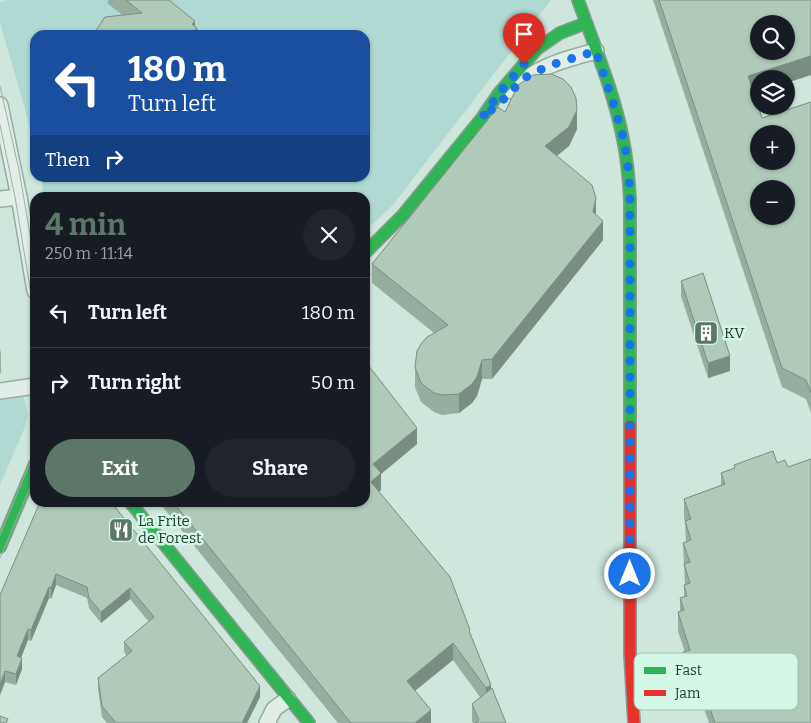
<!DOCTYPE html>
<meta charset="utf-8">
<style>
:root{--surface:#171b24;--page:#20242c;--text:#f1f3f6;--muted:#9ea1a6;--line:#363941;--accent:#5c7767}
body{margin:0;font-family:Bitter,serif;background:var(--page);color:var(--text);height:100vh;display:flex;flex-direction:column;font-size:19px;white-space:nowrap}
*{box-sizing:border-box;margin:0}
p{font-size:16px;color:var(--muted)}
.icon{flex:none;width:28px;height:28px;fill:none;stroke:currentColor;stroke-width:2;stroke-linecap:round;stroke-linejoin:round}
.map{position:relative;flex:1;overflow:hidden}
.sheet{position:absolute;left:30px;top:192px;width:340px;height:315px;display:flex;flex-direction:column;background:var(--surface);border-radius:15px;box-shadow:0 1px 4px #0004}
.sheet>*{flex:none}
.guide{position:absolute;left:30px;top:30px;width:340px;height:152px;border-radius:15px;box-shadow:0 1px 4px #0004;background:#1a4fa0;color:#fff;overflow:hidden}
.fabs{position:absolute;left:750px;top:15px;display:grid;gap:10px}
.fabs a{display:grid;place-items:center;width:45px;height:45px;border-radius:50%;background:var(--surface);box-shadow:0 1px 4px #0004;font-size:25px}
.pin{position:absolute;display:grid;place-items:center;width:42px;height:42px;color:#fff;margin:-51px -21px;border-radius:50% 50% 50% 0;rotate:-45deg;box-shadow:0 0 5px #0007}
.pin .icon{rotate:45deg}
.me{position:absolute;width:55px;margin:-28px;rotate:0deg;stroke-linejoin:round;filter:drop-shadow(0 0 4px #0008)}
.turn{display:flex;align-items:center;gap:18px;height:105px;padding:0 15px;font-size:22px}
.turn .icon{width:65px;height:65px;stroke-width:2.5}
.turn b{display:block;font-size:35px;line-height:42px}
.then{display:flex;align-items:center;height:48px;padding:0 15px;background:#0003;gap:10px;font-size:19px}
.round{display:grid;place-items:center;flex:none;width:52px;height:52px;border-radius:26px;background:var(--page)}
.summary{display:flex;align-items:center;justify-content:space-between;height:85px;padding:0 15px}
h1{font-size:30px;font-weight:700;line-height:38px;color:var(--accent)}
.action{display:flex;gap:10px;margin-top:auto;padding:10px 15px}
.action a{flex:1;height:58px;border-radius:30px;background:var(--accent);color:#fff;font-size:20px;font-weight:700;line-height:58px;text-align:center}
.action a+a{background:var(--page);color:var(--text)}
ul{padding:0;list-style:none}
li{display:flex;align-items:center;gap:15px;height:70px;padding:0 15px;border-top:1px solid var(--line)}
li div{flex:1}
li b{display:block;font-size:19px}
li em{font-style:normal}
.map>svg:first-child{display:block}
</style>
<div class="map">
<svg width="811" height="723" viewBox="0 0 811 723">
<rect width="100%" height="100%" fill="#cee6db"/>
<g fill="#b0d9d3">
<path d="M 7,0 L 110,0 L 109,5 L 147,35 L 35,35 L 35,148 L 25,109 L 0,23 L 0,2 Z"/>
<path d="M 146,0 L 551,0 L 392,206 L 365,231 L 365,198 L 44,197 L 41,178 L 365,178 L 365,35 L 190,35 Z"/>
<path d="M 23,394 L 28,414 L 25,427 L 0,485 L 0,397 Z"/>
</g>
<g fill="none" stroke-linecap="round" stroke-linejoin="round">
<defs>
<g id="street">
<path d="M 512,91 C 536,66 564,60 596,51"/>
<path d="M 0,105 L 19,197 L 35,291"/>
<path d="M 0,199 L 19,197"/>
<path d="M 0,391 L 35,386"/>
<path d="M 267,723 L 274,709 L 288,699"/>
</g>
<g id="fast">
<path d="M 578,0 C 594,45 614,92 623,139 C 627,159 629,180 630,200 L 630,426"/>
<path d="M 365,253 L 403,215 L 482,118 L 499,93 L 537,49 L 560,33 L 586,23"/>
<path d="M 130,502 L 309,723"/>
<path d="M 0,547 L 35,464"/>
</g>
<path id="jam" d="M 630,426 L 630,654 L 634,723"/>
</defs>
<use href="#street" stroke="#97aba0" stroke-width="18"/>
<use href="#fast" stroke="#879b90" stroke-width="14"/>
<use href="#jam" stroke="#879b90" stroke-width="14"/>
<use href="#street" stroke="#e0eee7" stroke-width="15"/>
<use href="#fast" stroke="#30b455" stroke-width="11"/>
<use href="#jam" stroke="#e5322d" stroke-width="11"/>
<g stroke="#a0aea6" stroke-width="1">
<path d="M 0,86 L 19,170 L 35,263"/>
<path d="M 0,125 L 15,197 L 35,318"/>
<path d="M 0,535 L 35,451"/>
<path d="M 0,558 L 35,476"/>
</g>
</g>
<g fill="#96ae9f">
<path d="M 108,0 L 169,0 L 195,27 L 197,35 L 122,15 L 108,4 Z"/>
<path d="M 653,0 L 811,0 L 811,75 L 786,83 L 759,79 L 759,92 L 753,93 L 762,118 L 811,102 L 811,413 L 806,399 L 782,387 Z"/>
<path d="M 505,112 L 577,129 L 569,146 L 557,156 L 596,215 L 603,240 L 492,379 L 482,379 L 477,396 L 472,403 L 459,413 L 442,415 L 434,412 L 421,402 L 415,387 L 415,367 L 434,333 L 372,283 L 372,264 Z"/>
<path d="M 681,281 L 730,371 L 708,378 L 681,296 Z"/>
<path d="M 0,348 L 1,354 L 1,373 L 0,373 Z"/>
<path d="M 365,361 L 417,444 L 381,474 L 381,490 L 379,492 L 470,634 L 491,689 L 506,723 L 473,723 L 472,721 L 472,704 L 480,697 L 453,660 L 415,691 L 431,723 L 338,723 L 162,506 L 162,502 L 365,502 Z"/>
<path d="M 777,463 L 788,467 L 811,723 L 709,723 L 703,706 L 696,709 L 683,671 L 683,652 L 685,652 L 678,631 L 678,612 L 680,611 L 680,598 L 684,597 L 684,585 L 685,585 L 683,543 L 686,542 L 685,521 L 684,518 L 684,499 L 721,485 L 721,473 L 734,468 L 734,465 Z"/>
<path d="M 40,502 L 260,697 L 247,723 L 107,723 L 102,717 L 98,689 L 98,678 L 127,656 L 124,652 L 124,642 L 149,622 L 130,599 L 101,623 L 89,608 L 87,598 L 56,585 L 51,599 L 49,598 L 31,641 L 28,640 L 21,658 L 22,669 L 16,685 L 5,682 L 0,695 Z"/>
</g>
<g fill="#7a8d82">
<path d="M 195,21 L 195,30 L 197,28 L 197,35 L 191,35 L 192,24 Z"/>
<path d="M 811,56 L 811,75 L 786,83 L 786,79 L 759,79 L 759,92 L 748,95 L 748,76 Z"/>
<path d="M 577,110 L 577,129 L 569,146 L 545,165 L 545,146 Z"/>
<path d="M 596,198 L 596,217 L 593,212 Z"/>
<path d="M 603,221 L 603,240 L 492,379 L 492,359 Z"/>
<path d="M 730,356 L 730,371 L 708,378 L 708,363 Z"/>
<path d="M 482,360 L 482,379 L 477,396 L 472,403 L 459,413 L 459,394 Z"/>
<path d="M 417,428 L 417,444 L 381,474 L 381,490 L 371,498 L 371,482 L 373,464 Z"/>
<path d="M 56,574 L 56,585 L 51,599 L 51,588 Z"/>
<path d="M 49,587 L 49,598 L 31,641 L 31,630 Z"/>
<path d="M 130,588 L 130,599 L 101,623 L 101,612 Z"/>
<path d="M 28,629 L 28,640 L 17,667 L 17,656 Z"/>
<path d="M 453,643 L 453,660 L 407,697 L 407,681 Z"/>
<path d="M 22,658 L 22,669 L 16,685 L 16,674 Z"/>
<path d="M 5,671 L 5,682 L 0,695 L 0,685 Z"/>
<path d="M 491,685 L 491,702 L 486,705 L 486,688 Z"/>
<path d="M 260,686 L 260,697 L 247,723 L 242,723 Z"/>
<path d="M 703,687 L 703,706 L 696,709 L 696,690 Z"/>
<path d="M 431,710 L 431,723 L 416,723 L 416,722 Z"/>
</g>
<g fill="#afcab9" stroke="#7a8d82" fill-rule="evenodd">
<path d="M 126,0 L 169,0 L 195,21 L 192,24 L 197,28 L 191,35 L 93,35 L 105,17 L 142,13 Z"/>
<path d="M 659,0 L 811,0 L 811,56 L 748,76 L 762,118 L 811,102 L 811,393 L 806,380 L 782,368 ZM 759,24 L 786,24 L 786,51 L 759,51 ZM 759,134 L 786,134 L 786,161 L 759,161 ZM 759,189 L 786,189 L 786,216 L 759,216 Z"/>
<path d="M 551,74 L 563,79 L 571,87 L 576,98 L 577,110 L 569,127 L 545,146 L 592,185 L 596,198 L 593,212 L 603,221 L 492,359 L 482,360 L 477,377 L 472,384 L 459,394 L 442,395 L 434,393 L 421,383 L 415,367 L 417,351 L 421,344 L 427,337 L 448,325 L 372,264 L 498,107 L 505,112 L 518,85 L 533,75 Z"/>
<path d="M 703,273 L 730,356 L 708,363 L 681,281 Z"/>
<path d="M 365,361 L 417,428 L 373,464 L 381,473 L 371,482 L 450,577 L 470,630 L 469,631 L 491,685 L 486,688 L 453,643 L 407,681 L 431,710 L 416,722 L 416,723 L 351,723 L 173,502 L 365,502 Z"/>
<path d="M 773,451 L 777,463 L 785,460 L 788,467 L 811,459 L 811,723 L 715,723 L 703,687 L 696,690 L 683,652 L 690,650 L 678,612 L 684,610 L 680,598 L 687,596 L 684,585 L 690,583 L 684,564 L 690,562 L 683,543 L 691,540 L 685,521 L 691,519 L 684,499 L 725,484 L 721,473 L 735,468 L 734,465 Z"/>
<path d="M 40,502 L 111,502 L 260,686 L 242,723 L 116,723 L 102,706 L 98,678 L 132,651 L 124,642 L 154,617 L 130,588 L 101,612 L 89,598 L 87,587 L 56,574 L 51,588 L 49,587 L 31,630 L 28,629 L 17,656 L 22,658 L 16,674 L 5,671 L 0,685 L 0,595 Z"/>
<path d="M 492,688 L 506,723 L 475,723 L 479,720 L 472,704 Z"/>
<path d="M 0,716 L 8,719 L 6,723 L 0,723 Z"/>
</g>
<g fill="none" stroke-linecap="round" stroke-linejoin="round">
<path stroke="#1a73e8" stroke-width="9" stroke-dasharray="0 16.2" d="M 524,64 L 499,93 L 482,118 L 505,98 L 524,78 L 548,66 L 596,51 C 605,80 616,108 623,137 C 628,158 629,179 630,200 L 630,574"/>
</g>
<defs>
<symbol id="building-square" viewBox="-11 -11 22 22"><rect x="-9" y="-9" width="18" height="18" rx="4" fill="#5c7767" stroke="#d4f7e7"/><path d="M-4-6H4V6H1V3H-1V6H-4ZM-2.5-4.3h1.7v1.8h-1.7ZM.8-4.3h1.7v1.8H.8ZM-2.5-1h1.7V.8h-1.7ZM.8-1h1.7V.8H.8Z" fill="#fff"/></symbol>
<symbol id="restaurant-square" viewBox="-11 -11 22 22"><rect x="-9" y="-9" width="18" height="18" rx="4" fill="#5c7767" stroke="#d4f7e7"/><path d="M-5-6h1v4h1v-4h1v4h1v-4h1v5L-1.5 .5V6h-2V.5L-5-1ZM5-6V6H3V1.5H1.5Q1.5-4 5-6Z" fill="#fff"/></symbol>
</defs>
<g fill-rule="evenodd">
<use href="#building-square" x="692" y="319" width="28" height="28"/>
<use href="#restaurant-square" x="107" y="516" width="28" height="28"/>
</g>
<g text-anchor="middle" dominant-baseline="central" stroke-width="5" stroke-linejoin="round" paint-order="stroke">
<g font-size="15" fill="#1e3b28" stroke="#d4f7e7" text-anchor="start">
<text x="724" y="333">KV</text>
<text x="138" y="521">La Frite<tspan x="138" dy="17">de Forest</tspan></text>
</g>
</g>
<rect x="634" y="653" width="164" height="57" rx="8" fill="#d4f7e7" stroke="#9dbfae" stroke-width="1"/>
<rect x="644" y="667" width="22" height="7" fill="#30b455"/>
<rect x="644" y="690" width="22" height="6" fill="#e5322d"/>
<g font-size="14" fill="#1e3b28">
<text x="675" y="675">Fast</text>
<text x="675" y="698">Jam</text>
</g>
</svg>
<div class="fabs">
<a><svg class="icon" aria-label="search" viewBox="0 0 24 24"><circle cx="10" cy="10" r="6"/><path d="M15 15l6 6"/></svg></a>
<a><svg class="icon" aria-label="layers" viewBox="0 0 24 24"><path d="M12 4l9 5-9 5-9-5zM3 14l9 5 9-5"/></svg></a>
<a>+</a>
<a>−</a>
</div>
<div class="pin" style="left:524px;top:64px;background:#d93025"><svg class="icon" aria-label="arrive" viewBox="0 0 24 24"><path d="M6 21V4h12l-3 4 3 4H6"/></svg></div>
<svg class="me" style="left:630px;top:574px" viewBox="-20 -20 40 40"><circle r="17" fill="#1a73e8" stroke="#fff" stroke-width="3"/><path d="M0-11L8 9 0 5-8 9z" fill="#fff"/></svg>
<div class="guide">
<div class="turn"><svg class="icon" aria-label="left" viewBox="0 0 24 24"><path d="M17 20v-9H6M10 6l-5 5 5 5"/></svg><div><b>180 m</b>Turn left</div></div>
<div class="then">Then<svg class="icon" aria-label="right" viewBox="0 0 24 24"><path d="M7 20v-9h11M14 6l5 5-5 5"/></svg></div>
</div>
<section class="sheet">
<div class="summary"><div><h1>4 min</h1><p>250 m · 11:14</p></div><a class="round"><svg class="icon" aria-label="close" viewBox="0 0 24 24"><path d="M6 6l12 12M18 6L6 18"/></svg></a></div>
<ul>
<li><svg class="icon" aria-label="left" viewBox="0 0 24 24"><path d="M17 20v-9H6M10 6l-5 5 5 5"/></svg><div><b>Turn left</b></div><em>180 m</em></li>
<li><svg class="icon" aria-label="right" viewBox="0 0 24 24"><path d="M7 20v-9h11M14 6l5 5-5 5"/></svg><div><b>Turn right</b></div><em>50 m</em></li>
</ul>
<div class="action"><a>Exit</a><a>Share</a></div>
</section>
</div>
